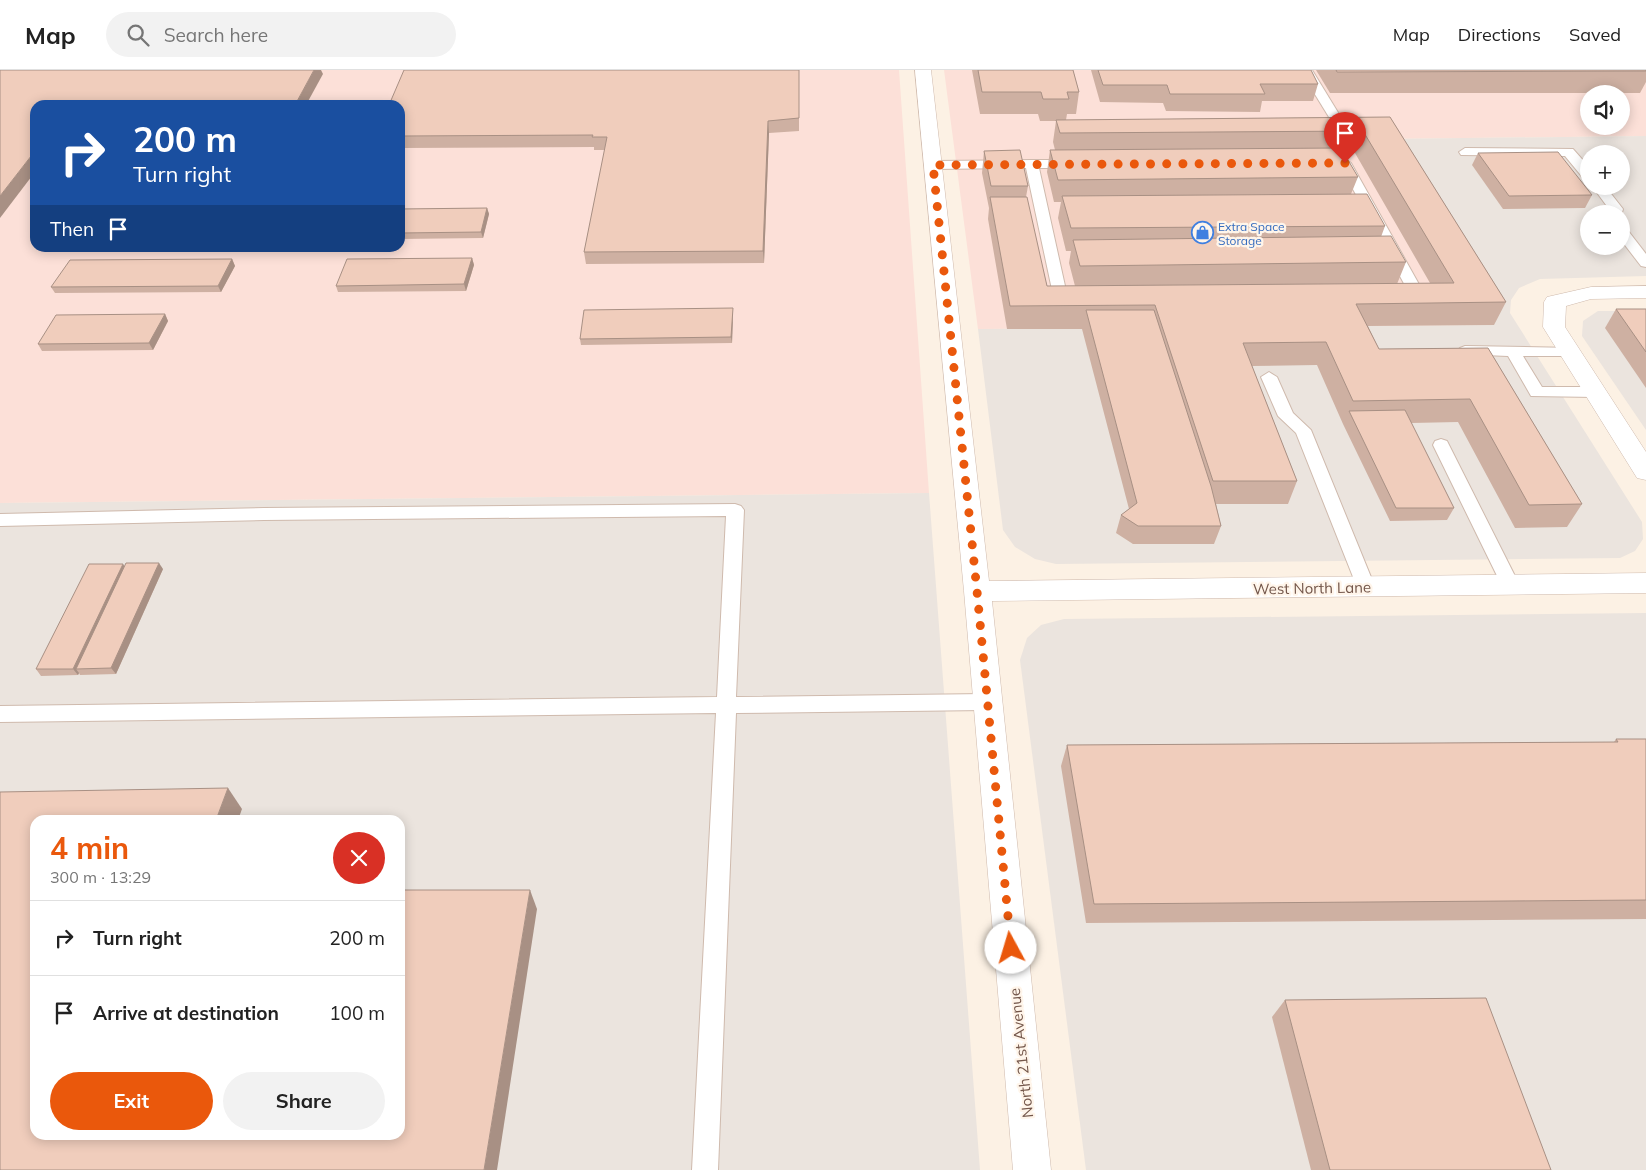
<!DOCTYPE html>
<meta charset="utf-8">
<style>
:root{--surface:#fff;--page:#f2f2f2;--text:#222;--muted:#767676;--line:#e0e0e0;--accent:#ea580c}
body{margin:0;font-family:Mulish,sans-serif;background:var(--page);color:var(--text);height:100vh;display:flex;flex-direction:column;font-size:19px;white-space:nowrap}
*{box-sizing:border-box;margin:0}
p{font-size:16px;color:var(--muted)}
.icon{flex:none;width:28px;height:28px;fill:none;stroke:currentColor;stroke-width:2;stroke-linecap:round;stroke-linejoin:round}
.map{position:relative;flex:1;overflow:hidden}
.sheet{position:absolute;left:30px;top:745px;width:375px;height:325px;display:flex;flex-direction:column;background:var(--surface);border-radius:15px;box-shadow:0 2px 12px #0003}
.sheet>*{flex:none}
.top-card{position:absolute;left:30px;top:30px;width:375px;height:152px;border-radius:15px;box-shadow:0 2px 12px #0003;background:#1a4fa0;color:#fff;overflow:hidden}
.tools{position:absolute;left:1580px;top:15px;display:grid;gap:10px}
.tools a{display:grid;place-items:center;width:50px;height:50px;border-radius:50%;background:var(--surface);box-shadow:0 2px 12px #0003;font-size:25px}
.pin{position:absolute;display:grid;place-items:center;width:42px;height:42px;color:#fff;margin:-51px -21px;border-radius:50% 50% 50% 0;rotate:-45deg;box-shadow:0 0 5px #0007}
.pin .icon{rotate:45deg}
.me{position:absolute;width:55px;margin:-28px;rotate:354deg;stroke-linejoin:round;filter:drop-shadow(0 0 4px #0008)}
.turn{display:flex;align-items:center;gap:18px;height:105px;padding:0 20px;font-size:22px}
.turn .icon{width:65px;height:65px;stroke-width:2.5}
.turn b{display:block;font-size:35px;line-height:42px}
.then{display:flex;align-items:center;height:48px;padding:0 20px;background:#0003;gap:10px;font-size:19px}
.round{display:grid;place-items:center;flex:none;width:52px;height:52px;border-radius:26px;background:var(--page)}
.head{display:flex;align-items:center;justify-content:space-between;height:85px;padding:0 20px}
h1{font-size:30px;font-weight:700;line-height:38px;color:var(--accent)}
.cta{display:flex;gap:10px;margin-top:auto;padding:10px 20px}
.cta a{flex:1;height:58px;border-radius:30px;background:var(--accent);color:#fff;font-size:20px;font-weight:700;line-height:58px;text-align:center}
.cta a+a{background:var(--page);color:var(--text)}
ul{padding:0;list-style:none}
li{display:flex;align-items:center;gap:15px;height:75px;padding:0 20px;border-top:1px solid var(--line)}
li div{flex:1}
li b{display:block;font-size:19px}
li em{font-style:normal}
header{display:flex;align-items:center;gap:30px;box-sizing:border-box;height:70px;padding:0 25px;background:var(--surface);border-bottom:1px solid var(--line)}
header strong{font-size:24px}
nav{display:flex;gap:28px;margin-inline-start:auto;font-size:18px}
.search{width:350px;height:45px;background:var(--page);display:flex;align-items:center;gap:12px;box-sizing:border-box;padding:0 18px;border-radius:28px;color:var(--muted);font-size:19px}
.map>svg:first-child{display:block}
</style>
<header>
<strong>Map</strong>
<div class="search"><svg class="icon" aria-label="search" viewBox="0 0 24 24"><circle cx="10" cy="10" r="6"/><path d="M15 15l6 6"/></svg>Search here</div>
<nav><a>Map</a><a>Directions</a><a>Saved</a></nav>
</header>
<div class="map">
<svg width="1646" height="1100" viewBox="0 0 1646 1100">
<rect width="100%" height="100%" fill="#fcf1e4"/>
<g fill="#fce0d8" fill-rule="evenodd">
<path d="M 0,0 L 899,0 L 929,423 L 0,433 ZM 35,35 L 400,35 L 400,178 L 35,178 Z"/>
<path d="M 944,0 L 1642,0 L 1646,4 L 1646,66 L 1382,69 L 1494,255 L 978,259 ZM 1589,24 L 1621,24 L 1621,56 L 1589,56 Z"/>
</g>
<g fill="#ebe4de" fill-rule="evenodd">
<path d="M 1646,66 L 1646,206 L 1540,209 L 1519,218 L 1511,230 L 1510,243 L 1642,452 L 1643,469 L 1635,481 L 1620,488 L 1056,494 L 1035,489 L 1015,477 L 1003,460 L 978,259 L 1494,255 L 1381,69 ZM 1589,84 L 1621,84 L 1621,116 L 1589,116 ZM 1589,144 L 1621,144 L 1621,176 L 1589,176 Z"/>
<path d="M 1598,241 L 1646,241 L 1646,360 L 1582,266 L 1583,251 Z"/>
<path d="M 929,423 L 980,1100 L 0,1100 L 0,433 ZM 35,750 L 400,750 L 400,1065 L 35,1065 Z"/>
<path d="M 1646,543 L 1646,1100 L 1086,1100 L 1020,590 L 1027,568 L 1041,555 L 1064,549 Z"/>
</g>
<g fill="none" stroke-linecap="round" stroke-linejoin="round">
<defs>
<g id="service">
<path d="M 1300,0 L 1312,0 L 1342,49 L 1340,52 L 1332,52 Z"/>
<path d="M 1465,78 L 1573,79 L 1589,97 L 1589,110 L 1584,109 L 1565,86 L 1461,85 L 1459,82 Z"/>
<path d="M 1345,89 L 1351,93 L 1425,225 L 1423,228 L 1406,229 L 1399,225 L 1401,222 L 1408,221 L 1341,97 L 1335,93 L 1336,90 Z"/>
<path d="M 1032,90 L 1074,90 L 1080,94 L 1074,98 L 1039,98 L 1067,225 L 1079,226 L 1081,229 L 1079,232 L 1061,233 L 1054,229 L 1026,98 L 933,99 L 927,95 L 933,91 Z"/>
<path d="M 1592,116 L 1605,116 L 1623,139 L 1621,146 L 1621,144 L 1609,144 L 1609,139 Z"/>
<path d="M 1621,157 L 1626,158 L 1646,184 L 1646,197 L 1641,196 L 1621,170 Z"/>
<path d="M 1465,276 L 1574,278 L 1577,281 L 1574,284 L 1569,286 L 1523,286 L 1542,317 L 1595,317 L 1601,318 L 1603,322 L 1601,326 L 1595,327 L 1531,326 L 1508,286 L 1460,284 L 1457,281 L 1460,278 Z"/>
<path d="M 1269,302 L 1277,307 L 1293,343 L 1311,360 L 1375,517 L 1372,522 L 1366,524 L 1360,522 L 1357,517 L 1296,363 L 1278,346 L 1261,307 Z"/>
<path d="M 1441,369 L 1447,371 L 1449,375 L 1520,516 L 1517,521 L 1511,523 L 1505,521 L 1502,516 L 1433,375 L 1435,371 Z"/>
<path d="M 735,434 L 741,436 L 744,440 L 736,627 L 986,624 L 993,626 L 996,632 L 993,638 L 986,640 L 736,643 L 718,1100 L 692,1100 L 716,643 L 0,652 L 0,636 L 717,627 L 726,446 L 264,450 L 0,456 L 0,444 L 264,438 Z"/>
</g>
<g id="minor">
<path d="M 915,0 L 931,0 L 989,511 L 1646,503 L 1646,523 L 992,531 L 1051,1100 L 1013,1100 L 964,521 Z"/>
<path d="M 1646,216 L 1646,228 L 1591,229 L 1566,236 L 1565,257 L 1646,382 L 1646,410 L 1637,408 L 1543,257 L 1544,232 L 1547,227 L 1591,217 Z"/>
</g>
</defs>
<use href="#service" stroke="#cfbaad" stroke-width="2"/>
<use href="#minor" stroke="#cfbaad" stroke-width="1"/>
<use href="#service" fill="#fff" fill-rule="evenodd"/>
<use href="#minor" fill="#fff" fill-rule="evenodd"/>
</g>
<g fill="#ceb0a2" fill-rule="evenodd">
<path d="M 799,0 L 799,61 L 769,63 L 764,193 L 586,194 L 584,182 L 605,80 L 594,80 L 594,77 L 400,78 L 400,35 Z"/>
<path d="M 972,0 L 1073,0 L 1079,22 L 1076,44 L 1067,44 L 1066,50 L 1390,47 L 1506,232 L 1494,255 L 1368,256 L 1379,279 L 1488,278 L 1582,434 L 1567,457 L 1515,458 L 1458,352 L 1411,353 L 1454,438 L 1447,450 L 1390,451 L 1343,354 L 1317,295 L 1252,296 L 1297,411 L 1288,434 L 1216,434 L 1221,456 L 1214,474 L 1133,474 L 1116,463 L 1121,445 L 1129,439 L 1082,259 L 1007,259 L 988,149 L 989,138 L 982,103 L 984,81 L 1028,116 L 1026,127 L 1047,216 L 1075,216 L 1069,193 L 1071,181 L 1066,181 L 1058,148 L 1061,132 L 1054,132 L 1047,102 L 1050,80 L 1055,80 L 1053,72 L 1056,51 L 1040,51 L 1038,44 L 980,44 ZM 1344,83 L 1355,83 L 1430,213 L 1397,214 L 1406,192 L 1381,167 L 1385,156 L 1351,124 L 1358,107 Z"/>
<path d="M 1091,0 L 1311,0 L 1318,14 L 1313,31 L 1262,31 L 1260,42 L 1166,41 L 1163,33 L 1100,32 Z"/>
<path d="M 1316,0 L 1646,0 L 1646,12 L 1640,23 L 1330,23 Z"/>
<path d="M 1478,83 L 1592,125 L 1585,138 L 1503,139 L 1472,95 Z"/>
<path d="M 487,138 L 489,144 L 483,168 L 400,169 L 400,139 Z"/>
<path d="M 472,188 L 474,195 L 466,221 L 338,222 L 336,216 Z"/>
<path d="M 232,189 L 235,196 L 221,222 L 55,223 L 51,217 Z"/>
<path d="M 1616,239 L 1646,239 L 1646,318 L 1605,258 Z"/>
<path d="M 165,244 L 168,251 L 153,280 L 42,281 L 38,274 Z"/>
<path d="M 733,244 L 732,273 L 581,275 L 580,269 Z"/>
<path d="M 125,496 L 163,499 L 116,604 L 80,605 L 79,603 L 78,605 L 41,606 L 36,599 Z"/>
<path d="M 1616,669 L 1646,669 L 1646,849 L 1086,853 L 1061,696 L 1067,675 L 1614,672 Z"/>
<path d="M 1285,930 L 1551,1100 L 1311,1100 L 1272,947 Z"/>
</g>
<g fill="#a89084">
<path d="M 314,0 L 321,0 L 323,4 L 306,35 L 295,35 Z"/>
<path d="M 768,51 L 769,63 L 764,193 L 763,181 Z"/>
<path d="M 35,81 L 35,102 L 0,148 L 0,126 Z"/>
<path d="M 487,138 L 489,144 L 483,168 L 481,162 Z"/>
<path d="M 472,188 L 474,195 L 466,221 L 464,214 Z"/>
<path d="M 232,189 L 235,196 L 221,222 L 218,216 Z"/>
<path d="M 733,238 L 733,244 L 732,273 L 731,267 Z"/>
<path d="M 165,244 L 168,251 L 153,280 L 149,273 Z"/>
<path d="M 159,493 L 163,499 L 116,604 L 111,598 Z"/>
<path d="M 123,494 L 127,500 L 76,599 L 79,603 L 78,605 L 73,599 Z"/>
<path d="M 228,718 L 242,739 L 238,750 L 216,750 Z"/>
<path d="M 530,820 L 537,839 L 497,1100 L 484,1100 Z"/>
</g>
<g fill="#f0cdbc" stroke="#a89084">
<path d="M 0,0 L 314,0 L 295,35 L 35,35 L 35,81 L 0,126 Z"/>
<path d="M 404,0 L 799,0 L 799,48 L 768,51 L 763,181 L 584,182 L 607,67 L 592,67 L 593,65 L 400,66 L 400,35 L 389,35 Z"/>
<path d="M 978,0 L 1073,0 L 1079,22 L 1067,22 L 1069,29 L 1043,29 L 1041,22 L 982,22 Z"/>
<path d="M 1098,0 L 1311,0 L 1318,14 L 1260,14 L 1265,24 L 1170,24 L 1167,15 L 1103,15 Z"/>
<path d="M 1336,0 L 1646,0 L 1646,1 L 1337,2 Z"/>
<path d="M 1390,47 L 1506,232 L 1356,234 L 1379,279 L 1488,278 L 1582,434 L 1529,435 L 1470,329 L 1353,331 L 1326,272 L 1243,273 L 1297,411 L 1213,411 L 1155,235 L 1010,236 L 990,127 L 1027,127 L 1047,216 L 1454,213 L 1363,61 L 1060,63 L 1056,50 Z"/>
<path d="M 1341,78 L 1358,107 L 1058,110 L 1050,80 Z"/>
<path d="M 1020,80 L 1028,116 L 991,116 L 984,81 Z"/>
<path d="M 1558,82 L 1592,125 L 1509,126 L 1478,83 Z"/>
<path d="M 1367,124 L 1385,156 L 1071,158 L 1062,126 Z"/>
<path d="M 487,138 L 481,162 L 400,163 L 400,139 Z"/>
<path d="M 1391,166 L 1406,192 L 1080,196 L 1073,170 Z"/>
<path d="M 472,188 L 464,214 L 336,216 L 347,189 Z"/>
<path d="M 232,189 L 218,216 L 51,217 L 70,190 Z"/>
<path d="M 733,238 L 731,267 L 580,269 L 584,240 Z"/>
<path d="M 1616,239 L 1646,239 L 1646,282 Z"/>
<path d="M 1086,240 L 1154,240 L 1211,416 L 1221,456 L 1138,456 L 1121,445 L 1137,433 Z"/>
<path d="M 165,244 L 149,273 L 38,274 L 56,245 Z"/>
<path d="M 1405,340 L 1454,438 L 1396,438 L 1349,341 Z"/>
<path d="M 126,493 L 159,493 L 111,598 L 76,599 Z"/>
<path d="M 89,494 L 123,494 L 73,599 L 36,599 Z"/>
<path d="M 1616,669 L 1646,669 L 1646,830 L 1094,834 L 1067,675 L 1618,672 Z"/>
<path d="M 228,718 L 216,750 L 35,750 L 35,1065 L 400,1065 L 400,820 L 530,820 L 484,1100 L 0,1100 L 0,722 Z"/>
<path d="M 1486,928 L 1551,1100 L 1330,1100 L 1285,930 Z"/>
</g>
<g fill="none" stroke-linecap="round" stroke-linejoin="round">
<path stroke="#ea580c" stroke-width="9" stroke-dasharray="0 16.2" d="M 1011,878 L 977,521 L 933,95 L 1345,93"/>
</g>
<defs>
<symbol id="shop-ring" viewBox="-11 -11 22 22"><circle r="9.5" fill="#fff5ea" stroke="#3f7fe0" stroke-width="1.5"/><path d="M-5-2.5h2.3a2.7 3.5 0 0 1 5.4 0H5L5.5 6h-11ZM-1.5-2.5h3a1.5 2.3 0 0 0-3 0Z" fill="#3f7fe0"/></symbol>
</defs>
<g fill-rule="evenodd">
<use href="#shop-ring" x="1190" y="150" width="25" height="25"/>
</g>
<g text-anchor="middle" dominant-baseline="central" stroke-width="4.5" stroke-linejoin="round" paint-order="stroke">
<g font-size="12" fill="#366cbe" stroke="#fff5ea" text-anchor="start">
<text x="1218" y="156">Extra Space<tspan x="1218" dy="14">Storage</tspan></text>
</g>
<g font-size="15" fill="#73564a" stroke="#fff5ea">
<text transform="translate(1312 518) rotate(-1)">West North Lane</text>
<text transform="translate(1021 983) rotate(-96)">North 21st Avenue</text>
</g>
</g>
</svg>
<div class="tools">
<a><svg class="icon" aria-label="sound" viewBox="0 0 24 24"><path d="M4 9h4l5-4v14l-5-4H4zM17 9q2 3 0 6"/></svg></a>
<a>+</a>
<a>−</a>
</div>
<div class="pin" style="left:1345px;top:93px;background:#d93025"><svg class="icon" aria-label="arrive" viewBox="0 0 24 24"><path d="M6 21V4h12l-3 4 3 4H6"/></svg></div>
<svg class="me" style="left:1011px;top:878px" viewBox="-20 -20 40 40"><circle r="19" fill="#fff"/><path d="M0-13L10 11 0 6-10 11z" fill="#ea580c"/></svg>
<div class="top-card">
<div class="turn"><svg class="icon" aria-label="right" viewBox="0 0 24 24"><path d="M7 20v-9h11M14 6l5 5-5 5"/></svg><div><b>200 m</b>Turn right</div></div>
<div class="then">Then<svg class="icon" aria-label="arrive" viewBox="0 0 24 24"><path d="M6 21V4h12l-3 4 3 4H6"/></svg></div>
</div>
<section class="sheet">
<div class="head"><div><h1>4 min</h1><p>300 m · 13:29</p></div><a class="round" style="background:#d93025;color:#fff"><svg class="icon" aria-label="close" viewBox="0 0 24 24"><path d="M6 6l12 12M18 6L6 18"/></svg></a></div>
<ul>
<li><svg class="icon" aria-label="right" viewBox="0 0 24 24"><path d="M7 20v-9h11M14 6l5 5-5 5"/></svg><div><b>Turn right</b></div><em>200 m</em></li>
<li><svg class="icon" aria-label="arrive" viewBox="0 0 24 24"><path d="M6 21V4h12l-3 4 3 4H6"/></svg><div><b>Arrive at destination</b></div><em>100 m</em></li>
</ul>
<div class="cta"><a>Exit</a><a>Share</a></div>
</section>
</div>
